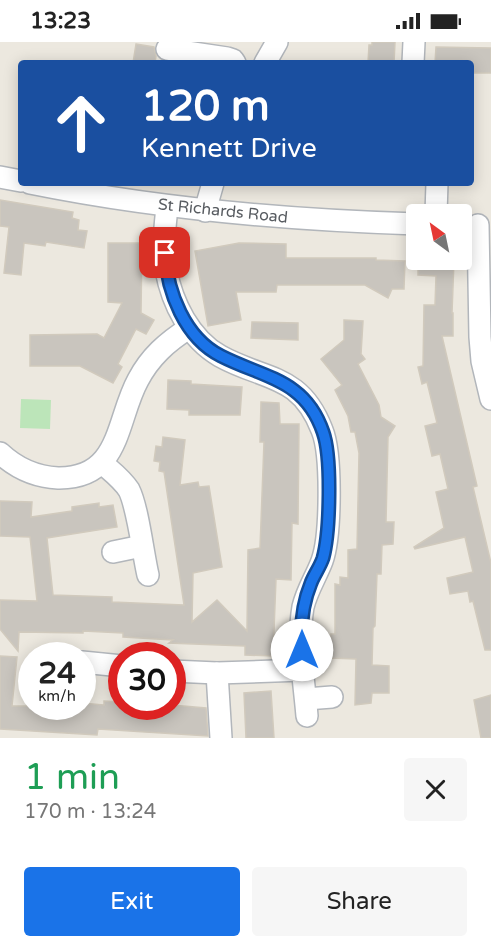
<!DOCTYPE html>
<meta charset="utf-8">
<style>
:root{--surface:#fff;--page:#f6f6f6;--text:#222;--muted:#767676;--accent:#1a73e8}
body{margin:0;font-family:"Varela Round",sans-serif;background:var(--page);color:var(--text);height:100vh;display:flex;flex-direction:column;font-size:22px;white-space:nowrap}
*{box-sizing:border-box;margin:0}
p{font-size:20px;color:var(--muted)}
.icon{flex:none;width:33px;height:33px;fill:none;stroke:currentColor;stroke-width:2;stroke-linecap:round;stroke-linejoin:round}
.map{position:relative;height:696px;overflow:hidden}
.panel{display:flex;flex-direction:column;background:var(--surface);flex:1}
.panel>*{flex:none}
.top-card{position:absolute;left:18px;top:18px;width:456px;height:126px;border-radius:6px;box-shadow:0 3px 15px #0003;background:#1a4fa0;color:#fff;overflow:hidden}
.needle{width:39px;rotate:327deg}
.buttons{position:absolute;left:406px;top:162px;display:grid;gap:12px}
.buttons a{display:grid;place-items:center;width:66px;height:66px;border-radius:6px;background:var(--surface);box-shadow:0 3px 15px #0003;font-size:30px}
.speed{position:absolute;left:18px;top:600px;display:flex;gap:12px;font-size:30px;font-weight:700;text-align:center}
.speed>*{display:grid;place-content:center;width:78px;height:78px;border-radius:50%;background:var(--surface);box-shadow:0 3px 15px #0003;line-height:1}
.speed small{font-size:15px;font-weight:400}
.speed .limit{border:9px solid #d22;background:#fff;color:#111}
.pin{position:absolute;display:grid;place-items:center;width:51px;height:51px;color:#fff;margin:-26px;border-radius:12px;box-shadow:0 3px 9px #0006}
.me{position:absolute;width:66px;margin:-33px;rotate:0deg;stroke-linejoin:round;filter:drop-shadow(0 0 4px #0008)}
.turn{display:flex;align-items:center;gap:21px;height:126px;padding:0 24px;font-size:27px}
.turn .icon{width:78px;height:78px;stroke-width:2.5}
.turn b{display:block;font-size:42px;line-height:51px}
.round{display:grid;place-items:center;flex:none;width:63px;height:63px;border-radius:6px;background:var(--page)}
.overview{display:flex;align-items:center;justify-content:space-between;height:102px;padding:0 24px}
h1{font-size:36px;font-weight:600;line-height:45px;color:#1e9e55}
.button{display:flex;gap:12px;margin-top:auto;padding:12px 24px}
.button a{flex:1;height:69px;border-radius:6px;background:var(--accent);color:#fff;font-size:24px;font-weight:600;line-height:69px;text-align:center}
.button a+a{background:var(--page);color:var(--text)}
.status{display:flex;justify-content:space-between;align-items:center;height:42px;padding:0 30px;background:var(--surface);direction:ltr}
.status svg{height:16px;fill:currentColor}
.map>svg:first-child{display:block}
</style>
<div class="status"><b>13:23</b><svg viewBox="0 0 49 12"><path d="M0 12V9h3v3zM5 12V6h3v6zM10 12V3h3v9zM15 12V0h3v12zM26 1h20v11H26zM47 4h2v5h-2z"/></svg></div>
<div class="map">
<svg width="491" height="696" viewBox="0 0 491 696">
<rect width="100%" height="100%" fill="#ece8df"/>
<path fill="#bce5b9" d="M 21,357 L 51,358 L 50,387 L 20,386 Z"/>
<g fill="#c9c5be" stroke="#d1cabd" stroke-width="1.5">
<path d="M 372,0 L 395,0 L 394,21 L 368,21 L 369,3 L 372,3 Z"/>
<path d="M 136,2 L 154,5 L 156,14 L 155,21 L 133,21 Z"/>
<path d="M 436,5 L 491,6 L 491,31 L 471,31 L 471,21 L 435,21 Z"/>
<path d="M 0,158 L 73,170 L 72,176 L 79,178 L 78,188 L 87,189 L 84,206 L 46,200 L 45,204 L 24,201 L 21,233 L 4,231 L 9,185 L 0,184 Z"/>
<path d="M 108,201 L 142,201 L 141,271 L 154,278 L 146,292 L 136,287 L 118,322 L 122,325 L 113,341 L 80,324 L 30,324 L 30,293 L 97,292 L 104,296 L 122,261 L 108,260 Z"/>
<path d="M 239,201 L 286,202 L 286,216 L 376,216 L 376,218 L 405,219 L 404,247 L 392,247 L 388,256 L 365,243 L 277,243 L 276,250 L 236,250 L 241,278 L 208,284 L 195,209 Z"/>
<path d="M 418,218 L 454,218 L 452,271 L 453,271 L 453,294 L 442,294 L 477,444 L 473,445 L 491,521 L 491,608 L 485,608 L 473,559 L 470,560 L 468,549 L 450,552 L 447,536 L 473,530 L 465,495 L 415,507 L 414,505 L 444,486 L 436,450 L 448,447 L 440,412 L 432,414 L 425,384 L 437,381 L 427,340 L 422,342 L 418,325 L 423,324 L 424,263 L 435,263 L 436,234 L 418,233 Z"/>
<path d="M 344,278 L 363,279 L 361,312 L 365,317 L 358,322 L 379,363 L 381,375 L 395,384 L 388,395 L 386,480 L 394,480 L 393,502 L 382,503 L 381,532 L 377,532 L 375,584 L 373,586 L 372,623 L 389,624 L 389,651 L 372,651 L 371,661 L 355,663 L 356,617 L 330,616 L 331,592 L 335,592 L 335,542 L 340,543 L 340,535 L 348,536 L 348,508 L 357,507 L 359,411 L 355,390 L 351,390 L 348,374 L 335,348 L 342,343 L 321,317 L 344,298 Z"/>
<path d="M 252,280 L 298,281 L 298,298 L 251,296 Z"/>
<path d="M 168,338 L 191,339 L 191,342 L 242,345 L 240,373 L 189,373 L 189,368 L 167,367 Z"/>
<path d="M 261,360 L 279,361 L 280,382 L 299,382 L 298,482 L 292,481 L 291,538 L 276,537 L 273,614 L 245,613 L 245,604 L 169,601 L 173,598 L 123,595 L 123,591 L 83,589 L 83,591 L 19,590 L 18,609 L 0,587 L 0,558 L 37,559 L 30,495 L 0,494 L 0,459 L 32,460 L 31,475 L 72,469 L 72,465 L 99,461 L 99,465 L 113,463 L 117,485 L 47,496 L 53,553 L 112,555 L 112,560 L 184,563 L 164,430 L 159,429 L 160,420 L 154,419 L 156,404 L 162,405 L 163,395 L 185,398 L 180,443 L 198,440 L 199,445 L 209,444 L 222,525 L 193,531 L 192,580 L 217,558 L 247,589 L 248,508 L 260,506 L 264,400 L 260,400 Z"/>
<path d="M 0,614 L 17,615 L 12,664 L 82,664 L 82,661 L 104,663 L 104,659 L 122,660 L 122,664 L 172,663 L 206,666 L 208,694 L 98,687 L 97,693 L 0,687 Z"/>
<path d="M 271,649 L 274,696 L 246,696 L 244,651 Z"/>
<path d="M 491,653 L 491,696 L 481,696 L 474,658 Z"/>
</g>
<g fill="none" stroke-linecap="round" stroke-linejoin="round">
<defs>
<g id="minor">
<path d="M 167,7 L 227,16 L 233,18 L 235,21"/>
<path d="M 265,21 L 277,0"/>
<path d="M 413,21 L 414,0"/>
<path d="M 0,135 L 21,139"/>
<path d="M 30,141 C 158,167 287,178 417,182"/>
<path d="M 167,165 C 165,185 162,207 166,228 C 172,261 190,297 220,314 C 265,339 300,331 322,388 C 332,412 331,494 322,519 C 316,535 307,548 303,565 C 297,600 304,638 307,674"/>
<path d="M 205,169 L 213,141"/>
<path d="M 436,172 L 437,141"/>
<path d="M 478,183 L 480,295 L 482,319 L 491,357"/>
<path d="M 0,411 C 16,426 36,435 58,436 C 121,437 116,378 138,338 C 150,315 167,300 189,286"/>
<path d="M 102,421 C 111,429 122,437 129,448 C 138,466 143,512 148,533"/>
<path d="M 113,510 L 142,504"/>
<path d="M 82,620 L 122,624"/>
<path d="M 172,629 L 217,631 L 303,628"/>
<path d="M 217,631 L 221,696"/>
<path d="M 306,657 L 332,655"/>
</g>
</defs>
<use href="#minor" stroke="#b2b6bb" stroke-width="24"/>
<use href="#minor" stroke="#fff" stroke-width="21"/>
</g>
<g fill="none" stroke-linecap="round" stroke-linejoin="round">
<defs>
<path id="route" d="M 165,211 C 167,250 185,296 221,314 C 264,336 305,337 323,390 C 332,415 330,490 323,516 C 320,525 314,533 311,541 C 302,563 300,585 302,608"/>
</defs>
<use href="#route" stroke="#114b97" stroke-width="15"/>
<use href="#route" stroke="#1a73e8" stroke-width="10"/>
</g>
<g text-anchor="middle" dominant-baseline="central" stroke-width="4.5" stroke-linejoin="round" paint-order="stroke">
<g font-size="16" fill="#585c61" stroke="#fff">
<text transform="translate(223 169) rotate(6)">St Richards Road</text>
</g>
</g>
</svg>
<div class="buttons">
<a><svg class="needle" viewBox="-14 -14 28 28"><path d="M0-13l5 13h-10z" fill="#e53935"/><path d="M0 13l5-13h-10z" fill="#767676"/></svg></a>
</div>
<div class="speed"><div>24<small>km/h</small></div><div class="limit">30</div></div>
<div class="pin" style="left:165px;top:211px;background:#d93025"><svg class="icon" aria-label="arrive" viewBox="0 0 24 24"><path d="M6 21V4h12l-3 4 3 4H6"/></svg></div>
<svg class="me" style="left:302px;top:608px" viewBox="-20 -20 40 40"><circle r="19" fill="#fff"/><path d="M0-13L10 11 0 6-10 11z" fill="#1a73e8"/></svg>
<div class="top-card">
<div class="turn"><svg class="icon" aria-label="ahead" viewBox="0 0 24 24"><path d="M12 20V5M6 11l6-6 6 6"/></svg><div><b>120 m</b>Kennett Drive</div></div>
</div>
</div>
<section class="panel">
<div class="overview"><div><h1>1 min</h1><p>170 m · 13:24</p></div><a class="round"><svg class="icon" aria-label="close" viewBox="0 0 24 24"><path d="M6 6l12 12M18 6L6 18"/></svg></a></div>
<div class="button"><a>Exit</a><a>Share</a></div>
</section>
